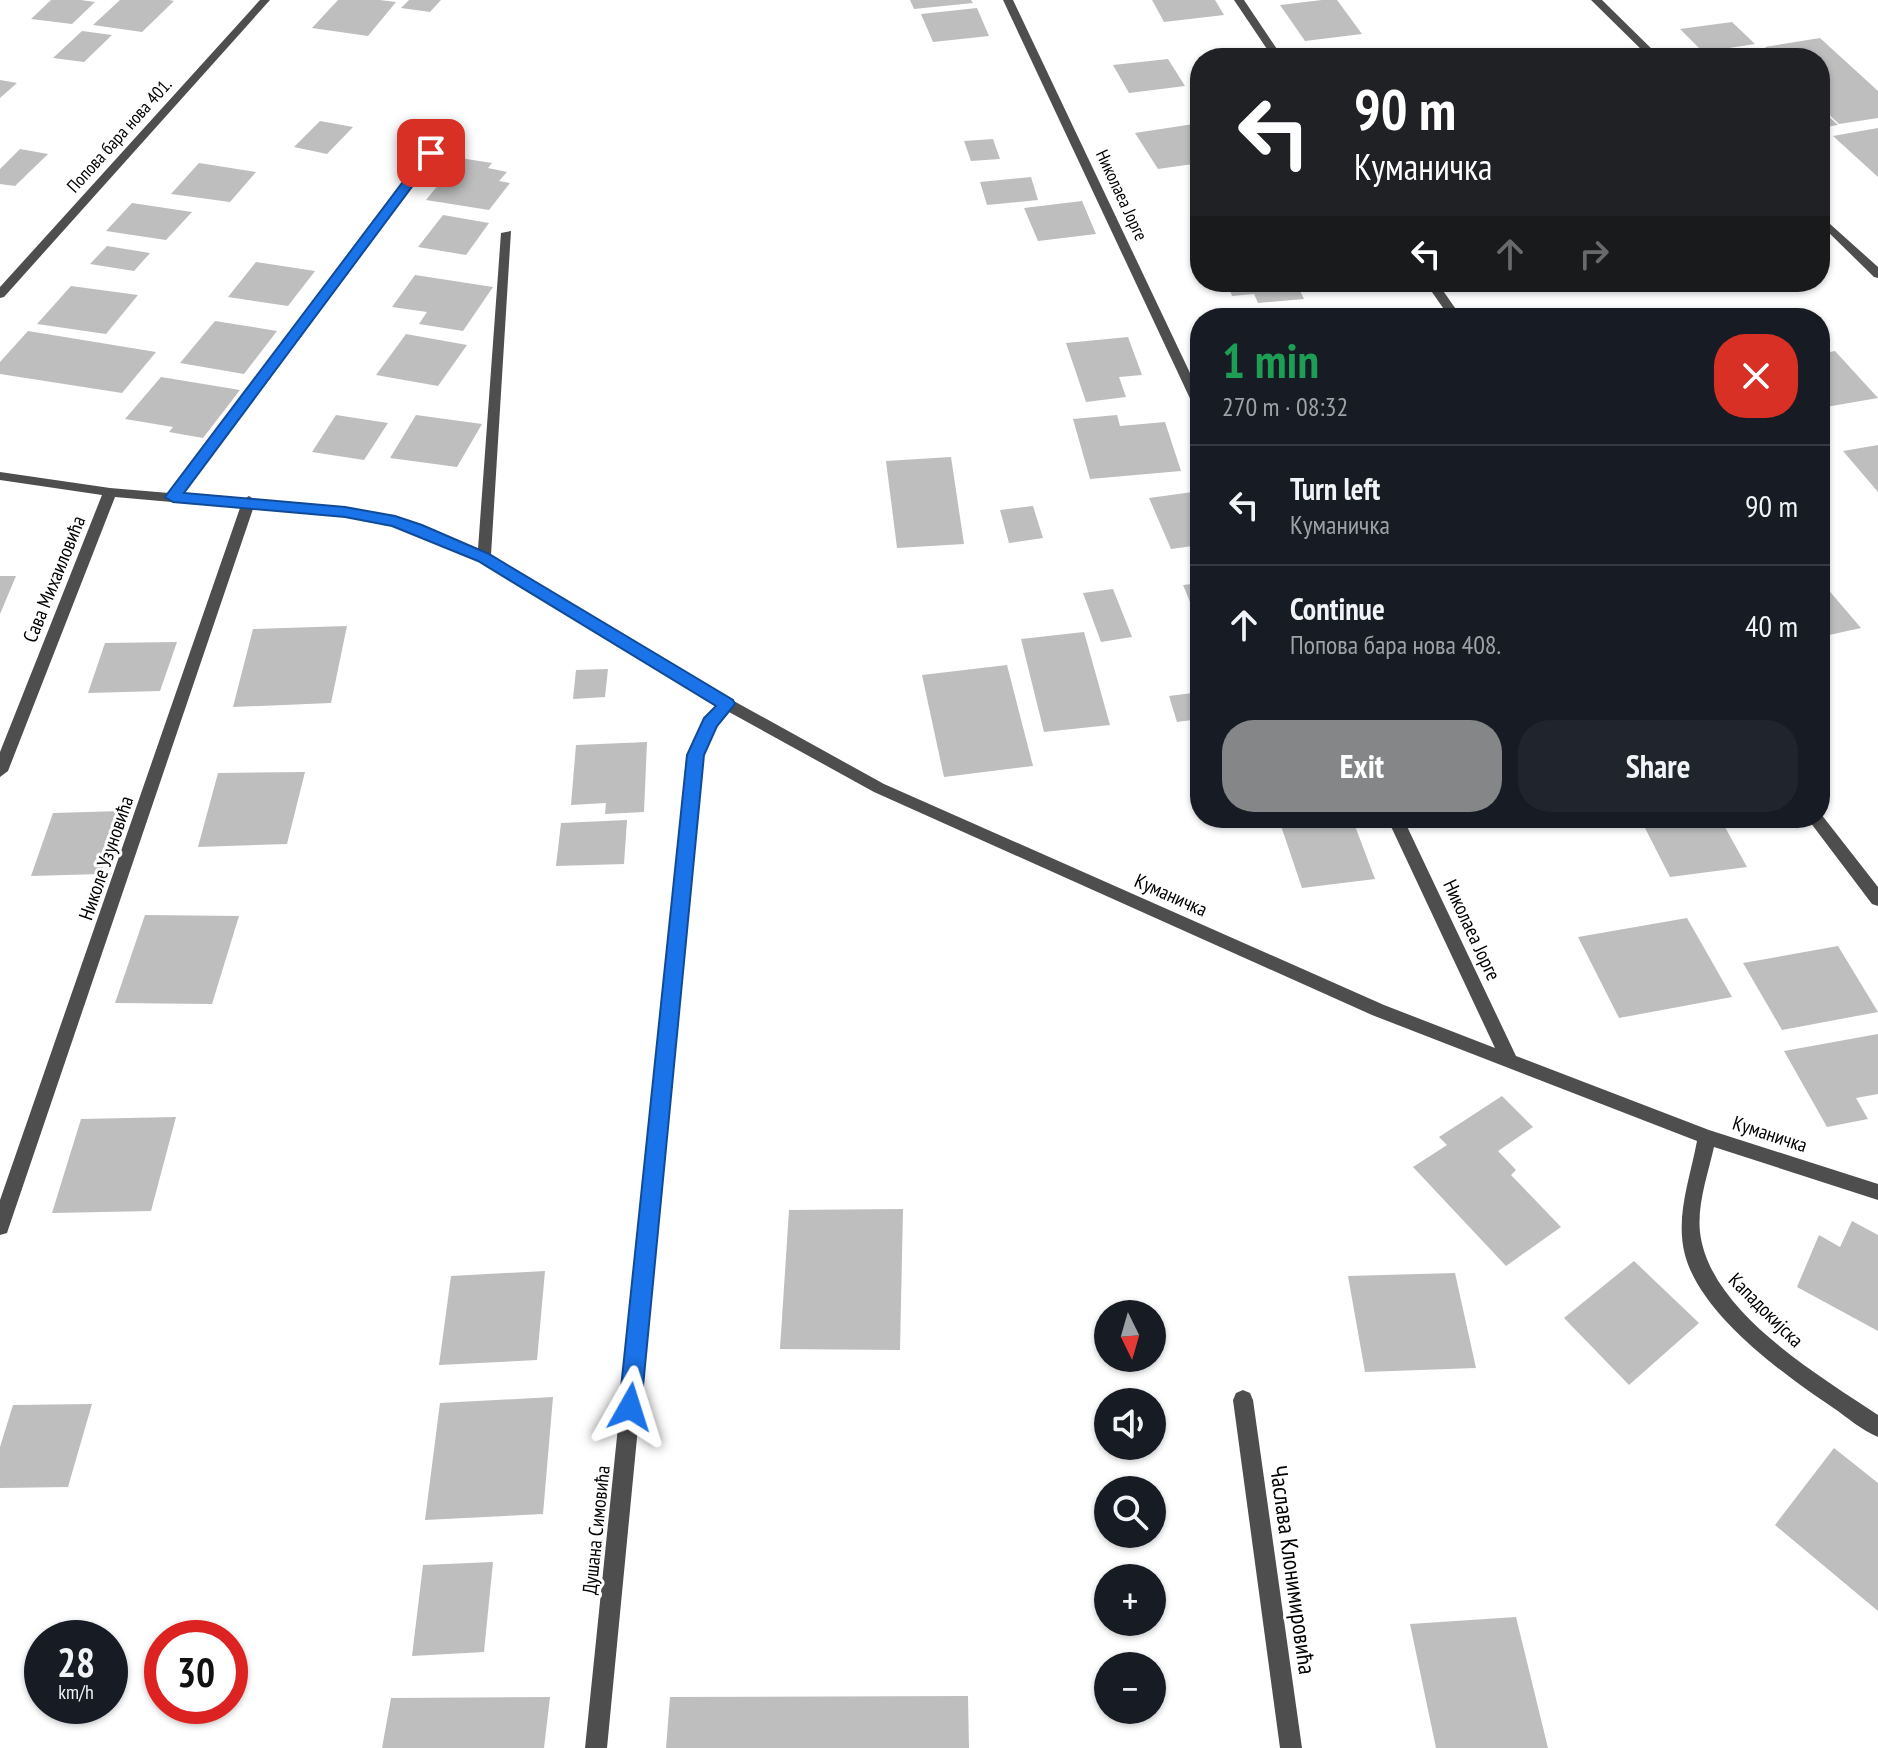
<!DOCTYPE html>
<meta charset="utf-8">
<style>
:root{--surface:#171b24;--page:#20242c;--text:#f1f3f6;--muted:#9ea1a6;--line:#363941;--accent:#858687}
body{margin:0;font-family:"PT Sans Narrow",sans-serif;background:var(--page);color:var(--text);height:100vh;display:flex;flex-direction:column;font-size:30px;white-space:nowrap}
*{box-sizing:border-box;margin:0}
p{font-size:26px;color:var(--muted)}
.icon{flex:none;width:44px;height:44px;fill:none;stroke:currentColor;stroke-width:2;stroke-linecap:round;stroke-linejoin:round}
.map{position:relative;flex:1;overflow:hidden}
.sheet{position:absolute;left:1190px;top:308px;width:640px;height:520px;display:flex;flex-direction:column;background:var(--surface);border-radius:32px;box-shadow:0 2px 6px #0004}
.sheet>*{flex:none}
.hud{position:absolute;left:1190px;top:48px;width:640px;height:244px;border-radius:32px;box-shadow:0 2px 6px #0004;background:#202124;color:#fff;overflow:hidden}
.needle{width:52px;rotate:175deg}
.tools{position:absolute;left:1094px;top:1300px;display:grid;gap:16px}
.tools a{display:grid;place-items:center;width:72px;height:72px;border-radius:50%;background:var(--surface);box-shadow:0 2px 6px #0004;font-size:40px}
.speed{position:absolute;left:24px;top:1620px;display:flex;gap:16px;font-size:40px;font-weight:700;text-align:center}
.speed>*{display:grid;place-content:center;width:104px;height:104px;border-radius:50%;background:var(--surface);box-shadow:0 2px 6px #0004;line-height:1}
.speed small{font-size:20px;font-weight:400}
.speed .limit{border:12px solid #d22;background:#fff;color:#111}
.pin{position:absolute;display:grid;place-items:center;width:68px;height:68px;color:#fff;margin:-34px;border-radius:16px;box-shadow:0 4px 12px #0006}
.me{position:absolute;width:88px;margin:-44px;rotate:6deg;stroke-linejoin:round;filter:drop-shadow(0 0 6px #0008)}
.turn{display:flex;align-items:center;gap:28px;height:168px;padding:0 32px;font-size:36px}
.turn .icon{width:104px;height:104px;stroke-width:2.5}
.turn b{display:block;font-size:56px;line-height:68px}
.lanes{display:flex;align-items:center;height:76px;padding:0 32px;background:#0003;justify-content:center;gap:40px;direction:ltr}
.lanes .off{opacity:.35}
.round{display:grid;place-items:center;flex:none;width:84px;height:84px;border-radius:32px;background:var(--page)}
.summary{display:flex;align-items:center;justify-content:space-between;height:136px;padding:0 32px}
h1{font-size:48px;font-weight:800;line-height:60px;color:#1e9e55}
.action{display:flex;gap:16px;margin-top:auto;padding:16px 32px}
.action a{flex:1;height:92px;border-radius:32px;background:var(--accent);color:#fff;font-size:32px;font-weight:800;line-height:92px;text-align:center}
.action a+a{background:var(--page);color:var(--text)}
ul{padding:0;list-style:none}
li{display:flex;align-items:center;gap:24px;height:120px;padding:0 32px;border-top:2px solid var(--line)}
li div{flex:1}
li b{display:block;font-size:30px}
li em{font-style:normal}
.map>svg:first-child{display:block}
</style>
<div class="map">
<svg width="1878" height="1748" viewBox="0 0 1878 1748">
<rect width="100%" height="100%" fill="#fff"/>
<g fill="#bebebe">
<path d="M 51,0 L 81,0 L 95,2 L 72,24 L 31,19 Z"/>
<path d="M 120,0 L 169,0 L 174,1 L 142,32 L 93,25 Z"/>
<path d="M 338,0 L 380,0 L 396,2 L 368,36 L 312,28 Z"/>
<path d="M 409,0 L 441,0 L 430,12 L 401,8 Z"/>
<path d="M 910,0 L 971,0 L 973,3 L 914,9 Z"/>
<path d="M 1152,0 L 1215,0 L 1224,15 L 1164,22 Z"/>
<path d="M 1322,0 L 1337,0 L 1362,34 L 1305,41 L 1280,5 Z"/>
<path d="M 977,8 L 989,36 L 933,42 L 921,14 Z"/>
<path d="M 1732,22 L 1755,44 L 1703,52 L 1680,29 Z"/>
<path d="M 82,31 L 112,35 L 84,62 L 53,58 Z"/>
<path d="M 1820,38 L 1878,91 L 1878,118 L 1839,124 L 1820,106 L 1820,58 L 1777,58 L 1765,47 Z"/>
<path d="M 1168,59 L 1185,86 L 1129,93 L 1113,65 Z"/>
<path d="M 0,80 L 17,83 L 0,98 Z"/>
<path d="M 1820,108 L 1838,125 L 1820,128 Z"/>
<path d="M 320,121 L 353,127 L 327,154 L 294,147 Z"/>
<path d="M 1200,123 L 1200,163 L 1158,169 L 1135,133 Z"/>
<path d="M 1878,128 L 1878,177 L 1833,136 Z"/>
<path d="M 993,139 L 1000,159 L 971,161 L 964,141 Z"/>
<path d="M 20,149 L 48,154 L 15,186 L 0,184 L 0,169 Z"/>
<path d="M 460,158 L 492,163 L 488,168 L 507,172 L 499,181 L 510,183 L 489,210 L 426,200 Z"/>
<path d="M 199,163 L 256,172 L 230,202 L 171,194 Z"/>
<path d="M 1031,177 L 1038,200 L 987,205 L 980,182 Z"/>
<path d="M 1082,201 L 1096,234 L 1038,241 L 1024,208 Z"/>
<path d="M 132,203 L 192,212 L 166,240 L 106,231 Z"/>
<path d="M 443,215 L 489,223 L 466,255 L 418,247 Z"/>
<path d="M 107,246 L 150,253 L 134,271 L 90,264 Z"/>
<path d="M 256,262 L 315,271 L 288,306 L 228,297 Z"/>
<path d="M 415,275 L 493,287 L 463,331 L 419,324 L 427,312 L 392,307 Z"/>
<path d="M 1227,282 L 1296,282 L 1304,299 L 1258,303 L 1254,294 L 1232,296 Z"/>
<path d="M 71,286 L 138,295 L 106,334 L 37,324 Z"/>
<path d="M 215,321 L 277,331 L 244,374 L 180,363 Z"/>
<path d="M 28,331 L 156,352 L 122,393 L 0,374 L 0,362 Z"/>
<path d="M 406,334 L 467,345 L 438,386 L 376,375 Z"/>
<path d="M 1128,337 L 1142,375 L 1119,377 L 1126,397 L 1086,402 L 1066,343 Z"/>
<path d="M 1835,351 L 1878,398 L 1820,408 L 1820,354 Z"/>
<path d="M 161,377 L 240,390 L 203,438 L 169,432 L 173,427 L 125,419 Z"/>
<path d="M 336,415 L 388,423 L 364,460 L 312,452 Z"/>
<path d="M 416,415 L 482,424 L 457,467 L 390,458 Z"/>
<path d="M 1117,415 L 1120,426 L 1165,422 L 1181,471 L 1090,479 L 1073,419 Z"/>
<path d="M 1878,445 L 1878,492 L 1843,451 Z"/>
<path d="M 951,457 L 964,544 L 897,548 L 886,461 Z"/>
<path d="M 1200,491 L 1200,545 L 1171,549 L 1149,498 Z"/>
<path d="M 1033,506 L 1043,538 L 1009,543 L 1000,510 Z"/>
<path d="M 0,576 L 16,576 L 0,614 Z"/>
<path d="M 1820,580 L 1861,628 L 1820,637 Z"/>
<path d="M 1200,583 L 1200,626 L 1183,585 Z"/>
<path d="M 1113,589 L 1132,637 L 1101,642 L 1083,593 Z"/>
<path d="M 347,626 L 331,703 L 233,707 L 253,629 Z"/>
<path d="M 1084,632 L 1110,725 L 1044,732 L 1021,639 Z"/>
<path d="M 177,642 L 160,691 L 88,693 L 105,643 Z"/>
<path d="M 1007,665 L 1033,766 L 944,777 L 922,675 Z"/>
<path d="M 608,669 L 605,697 L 573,699 L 576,670 Z"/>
<path d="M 1200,692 L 1200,719 L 1177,722 L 1169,696 Z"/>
<path d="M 647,742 L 644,812 L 605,814 L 606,803 L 571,805 L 576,745 Z"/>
<path d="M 305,772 L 287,844 L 198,847 L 218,773 Z"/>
<path d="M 121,811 L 101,874 L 31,876 L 53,813 Z"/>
<path d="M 1352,818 L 1375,879 L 1302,888 L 1281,826 Z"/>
<path d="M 1720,818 L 1747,867 L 1670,877 L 1645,828 Z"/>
<path d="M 627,820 L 624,864 L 556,866 L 561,823 Z"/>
<path d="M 145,915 L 239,916 L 212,1004 L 115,1003 Z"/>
<path d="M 1687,918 L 1732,997 L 1619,1018 L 1578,937 Z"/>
<path d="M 1838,946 L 1878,1012 L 1782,1030 L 1743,963 Z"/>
<path d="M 1878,1034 L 1878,1094 L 1856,1098 L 1868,1119 L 1827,1127 L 1784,1051 Z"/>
<path d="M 1502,1096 L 1533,1127 L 1498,1151 L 1516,1170 L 1511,1175 L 1561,1227 L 1506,1266 L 1413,1167 L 1447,1145 L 1439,1137 Z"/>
<path d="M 176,1117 L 151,1211 L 52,1213 L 81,1119 Z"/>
<path d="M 903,1209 L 900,1350 L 780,1349 L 789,1210 Z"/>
<path d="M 1852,1221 L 1878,1235 L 1878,1331 L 1797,1287 L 1819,1235 L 1840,1247 Z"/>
<path d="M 1634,1261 L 1699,1323 L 1629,1385 L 1564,1318 Z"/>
<path d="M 545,1271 L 537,1360 L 439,1365 L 451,1276 Z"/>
<path d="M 1455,1273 L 1476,1368 L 1365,1372 L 1348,1276 Z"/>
<path d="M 553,1397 L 543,1514 L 425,1520 L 440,1403 Z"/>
<path d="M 92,1404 L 68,1487 L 0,1488 L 0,1447 L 13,1405 Z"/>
<path d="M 1834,1448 L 1878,1483 L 1878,1611 L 1775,1525 Z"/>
<path d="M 493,1562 L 484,1652 L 412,1656 L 423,1565 Z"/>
<path d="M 1516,1617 L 1548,1748 L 1436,1748 L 1410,1624 Z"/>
<path d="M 968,1696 L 969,1748 L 666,1748 L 670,1697 Z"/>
<path d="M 550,1697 L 544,1748 L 382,1748 L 391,1698 Z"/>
</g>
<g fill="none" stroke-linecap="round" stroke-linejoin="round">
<g fill="#4e4e4e" fill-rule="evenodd">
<path d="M 260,0 L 270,0 L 4,297 L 0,298 L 0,287 Z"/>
<path d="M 1003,0 L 1013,0 L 1200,394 L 1200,411 L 1194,407 Z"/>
<path d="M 1234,0 L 1244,0 L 1283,58 L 1273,58 Z"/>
<path d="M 1591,0 L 1602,0 L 1661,58 L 1650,58 Z"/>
<path d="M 427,151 L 437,153 L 183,494 L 244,499 L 249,496 L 255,500 L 345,507 L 395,516 L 478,549 L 501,233 L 511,231 L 491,555 L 732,700 L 884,784 L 1384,1005 L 1495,1048 L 1387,818 L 1403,818 L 1516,1056 L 1709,1130 L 1878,1184 L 1878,1200 L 1714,1147 C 1708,1174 1697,1204 1700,1232 C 1709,1311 1817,1374 1878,1415 L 1878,1437 C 1861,1430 1847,1417 1832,1407 C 1783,1374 1701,1315 1685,1255 C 1675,1217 1690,1179 1697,1141 L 1372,1015 L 874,792 L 729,712 L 716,725 L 703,755 L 607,1748 L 585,1748 L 687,755 L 705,718 L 717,705 L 479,560 L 433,540 L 393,525 L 345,517 L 253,509 L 9,1227 L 7,1233 L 0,1235 L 0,1200 L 240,508 L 115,497 L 8,771 L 0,777 L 0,752 L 102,495 L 0,480 L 0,472 L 110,488 L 169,493 Z"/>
<path d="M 1820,215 L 1878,267 L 1878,278 L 1874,277 L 1820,224 Z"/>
<path d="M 1425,282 L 1437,282 L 1462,318 L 1450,318 Z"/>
<path d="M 1821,814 L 1878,887 L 1878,906 L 1872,904 L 1807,818 L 1820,818 Z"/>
<path d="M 1243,1390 L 1250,1393 L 1253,1400 L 1302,1748 L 1280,1748 L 1233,1400 L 1236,1393 Z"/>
</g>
</g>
<path fill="#1a73e8" stroke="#114b97" stroke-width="2" d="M 427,150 L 437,153 L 184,493 L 345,507 L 395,516 L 422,525 L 489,554 L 733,700 L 735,704 L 717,726 L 704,755 L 641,1407 L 638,1415 L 630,1418 L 622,1415 L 619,1407 L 687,755 L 704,718 L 716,706 L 478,561 L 392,526 L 345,517 L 173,502 L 165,497 Z"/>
<g text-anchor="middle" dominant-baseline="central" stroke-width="6" stroke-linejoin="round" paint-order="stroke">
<g font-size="18" fill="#000" stroke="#fff">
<text transform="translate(119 135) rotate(-48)">Попова бара нова 401.</text>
<text transform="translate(1122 195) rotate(65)">Николаеа Јорге</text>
</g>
<g font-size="20" fill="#000" stroke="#fff">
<text transform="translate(54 579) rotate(-68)">Сава Михаиловића</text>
<text transform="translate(106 858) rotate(-71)">Николе Узуновића</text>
<text transform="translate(1171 895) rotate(24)">Куманичка</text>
<text transform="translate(1472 930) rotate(65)">Николаеа Јорге</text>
<text transform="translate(1770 1134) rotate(18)">Куманичка</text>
<text transform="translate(1766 1310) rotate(45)">Кападокијска</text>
<text transform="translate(596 1530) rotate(-84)">Душана Симовића</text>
</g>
<g font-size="24" fill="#000" stroke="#fff">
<text transform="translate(1293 1570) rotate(82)">Часлава Клонимировића</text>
</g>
</g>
</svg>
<div class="tools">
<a><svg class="needle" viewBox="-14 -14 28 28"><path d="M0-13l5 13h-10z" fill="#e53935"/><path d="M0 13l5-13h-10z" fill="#9ea1a6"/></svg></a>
<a><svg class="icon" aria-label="sound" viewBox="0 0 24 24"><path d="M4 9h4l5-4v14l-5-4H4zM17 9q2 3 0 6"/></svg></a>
<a><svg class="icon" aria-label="search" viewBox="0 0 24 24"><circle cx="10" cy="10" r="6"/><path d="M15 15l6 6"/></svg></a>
<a>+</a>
<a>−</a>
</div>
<div class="speed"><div>28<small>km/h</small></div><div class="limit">30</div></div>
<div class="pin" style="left:431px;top:153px;background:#d93025"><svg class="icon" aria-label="arrive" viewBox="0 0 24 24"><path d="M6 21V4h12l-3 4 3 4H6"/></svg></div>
<svg class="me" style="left:630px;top:1407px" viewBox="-20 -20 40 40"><path d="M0-17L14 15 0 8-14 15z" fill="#1a73e8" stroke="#fff" stroke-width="4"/></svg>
<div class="hud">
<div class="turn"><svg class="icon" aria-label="left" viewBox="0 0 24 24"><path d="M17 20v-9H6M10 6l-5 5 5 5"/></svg><div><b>90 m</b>Куманичка</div></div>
<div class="lanes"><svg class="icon" aria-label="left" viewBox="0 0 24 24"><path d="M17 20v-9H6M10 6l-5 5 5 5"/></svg><svg class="icon off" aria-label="ahead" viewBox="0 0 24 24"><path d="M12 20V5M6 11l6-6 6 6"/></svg><svg class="icon off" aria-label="right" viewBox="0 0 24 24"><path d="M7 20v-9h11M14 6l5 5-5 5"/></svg></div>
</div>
<section class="sheet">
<div class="summary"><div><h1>1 min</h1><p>270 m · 08:32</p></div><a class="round" style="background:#d93025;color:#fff"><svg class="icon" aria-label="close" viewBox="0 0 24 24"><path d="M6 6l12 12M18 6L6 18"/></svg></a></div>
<ul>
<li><svg class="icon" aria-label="left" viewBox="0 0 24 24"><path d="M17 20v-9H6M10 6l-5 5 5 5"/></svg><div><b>Turn left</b><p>Куманичка</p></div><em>90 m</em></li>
<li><svg class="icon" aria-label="ahead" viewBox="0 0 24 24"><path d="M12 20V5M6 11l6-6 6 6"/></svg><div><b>Continue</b><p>Попова бара нова 408.</p></div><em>40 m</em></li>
</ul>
<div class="action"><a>Exit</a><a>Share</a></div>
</section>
</div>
